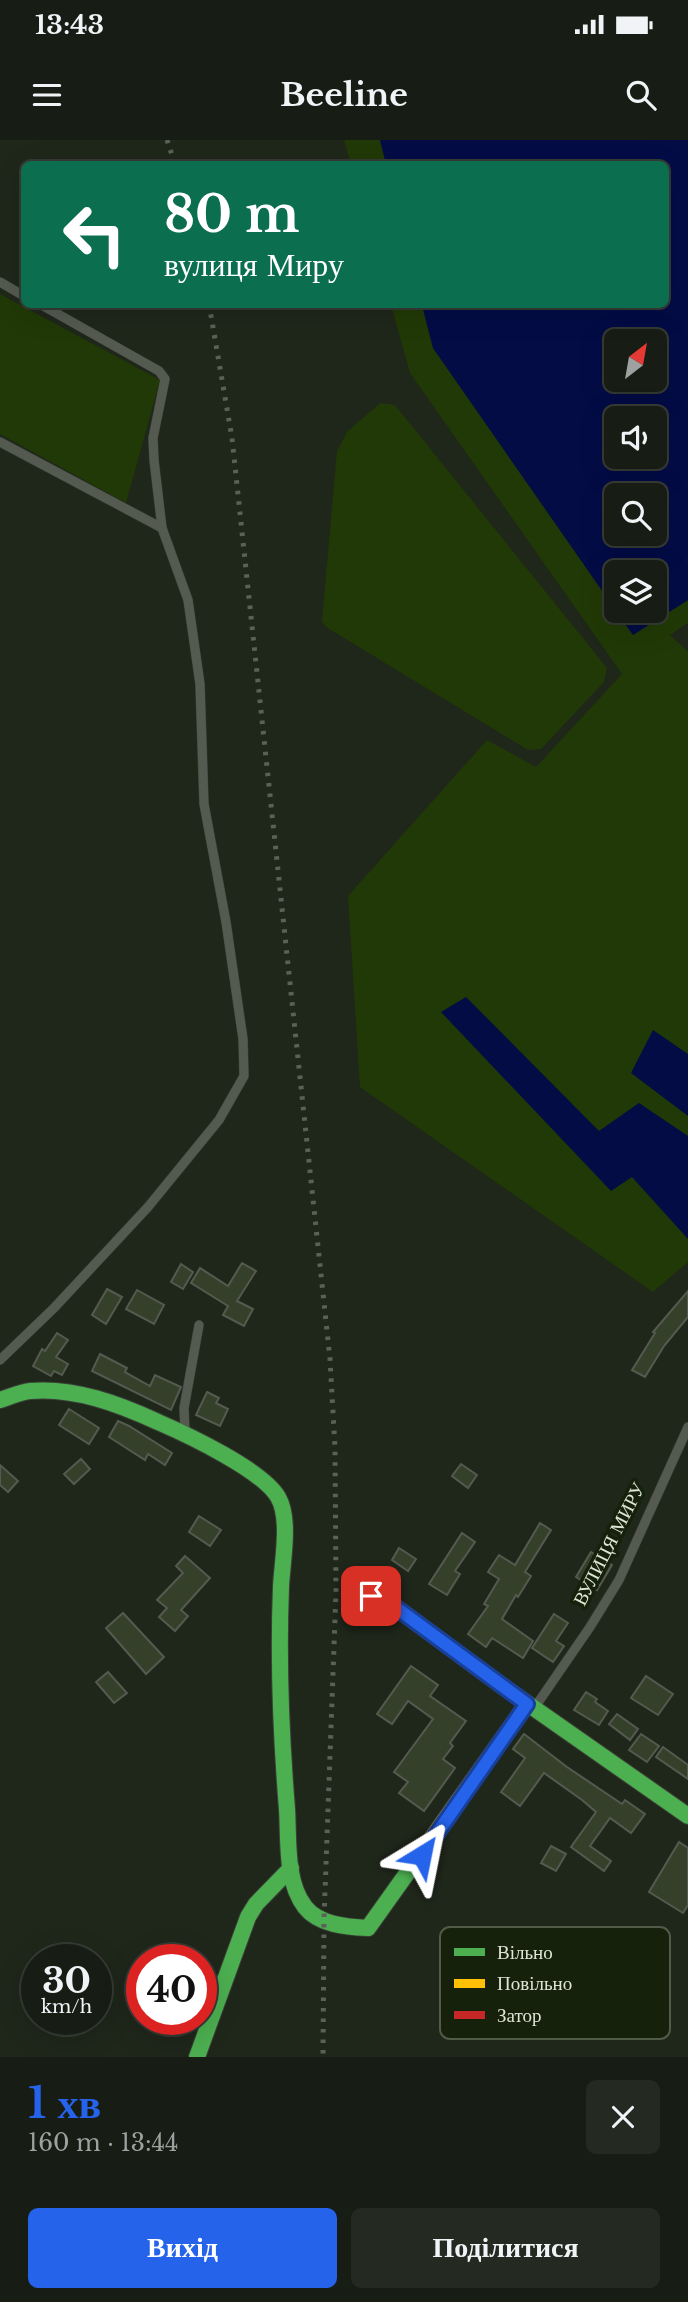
<!DOCTYPE html>
<html lang="uk">
<meta charset="utf-8">
<style>
:root{--surface:#171c14;--page:#242922;--text:#f1f3f6;--muted:#9ea1a0;--line:#363a34;--accent:#2563eb}
body{margin:0;font-family:"Libre Baskerville",serif;background:var(--page);color:var(--text);height:100vh;display:flex;flex-direction:column;font-size:26px;white-space:nowrap}
*{box-sizing:border-box;margin:0}
p{font-size:23px;color:var(--muted)}
.icon{flex:none;width:38px;height:38px;fill:none;stroke:currentColor;stroke-width:2;stroke-linecap:round;stroke-linejoin:round}
.map{position:relative;height:1917px;overflow:hidden}
.sheet{display:flex;flex-direction:column;background:var(--surface);flex:1}
.sheet>*{flex:none}
.top-card{position:absolute;left:21px;top:21px;width:648px;height:147px;border-radius:10px;box-shadow:0 7px 28px #0002,0 0 0 2px var(--line);background:#0b6e4f;color:#fff;overflow:hidden}
.needle{width:46px;rotate:31deg}
.controls{position:absolute;left:604px;top:189px;display:grid;gap:14px}
.controls a{display:grid;place-items:center;width:63px;height:63px;border-radius:10px;background:var(--surface);box-shadow:0 7px 28px #0002,0 0 0 2px var(--line);font-size:35px}
.speed{position:absolute;left:21px;top:1804px;display:flex;gap:14px;font-size:35px;font-weight:700;text-align:center}
.speed>*{display:grid;place-content:center;width:91px;height:91px;border-radius:50%;background:var(--surface);box-shadow:0 7px 28px #0002,0 0 0 2px var(--line);line-height:1}
.speed small{font-size:18px;font-weight:400}
.speed .limit{border:10px solid #d22;background:#fff;color:#111}
.pin{position:absolute;display:grid;place-items:center;width:60px;height:60px;color:#fff;margin:-30px;border-radius:14px;box-shadow:0 4px 10px #0006}
.me{position:absolute;width:77px;margin:-38px;rotate:35deg;stroke-linejoin:round;filter:drop-shadow(0 0 5px #0008)}
.turn{display:flex;align-items:center;gap:24px;height:147px;padding:0 28px;font-size:32px}
.turn .icon{width:91px;height:91px;stroke-width:2.5}
.turn b{display:block;font-size:49px;line-height:60px}
.round{display:grid;place-items:center;flex:none;width:74px;height:74px;border-radius:10px;background:var(--page)}
.overview{display:flex;align-items:center;justify-content:space-between;height:119px;padding:0 28px}
h1{font-size:42px;font-weight:700;line-height:52px;color:var(--accent)}
.action{display:flex;gap:14px;margin-top:auto;padding:14px 28px}
.action a{flex:1;height:80px;border-radius:10px;background:var(--accent);color:#fff;font-size:28px;font-weight:700;line-height:80px;text-align:center}
.action a+a{background:var(--page);color:var(--text)}
.status{display:flex;justify-content:space-between;align-items:center;height:49px;padding:0 35px;background:var(--surface);direction:ltr}
.status svg{height:19px;fill:currentColor}
header{display:flex;justify-content:space-between;align-items:center;height:91px;padding:0 28px;background:var(--surface);font-size:32px;font-weight:700}
.map>svg:first-child{display:block}
</style>
<div class="status"><b>13:43</b><svg viewBox="0 0 49 12"><path d="M0 12V9h3v3zM5 12V6h3v6zM10 12V3h3v9zM15 12V0h3v12zM26 1h20v11H26zM47 4h2v5h-2z"/></svg></div>
<header><svg class="icon" aria-label="menu" viewBox="0 0 24 24"><path d="M4 6h16M4 12h16M4 18h16"/></svg>Beeline<svg class="icon" aria-label="search" viewBox="0 0 24 24"><circle cx="10" cy="10" r="6"/><path d="M15 15l6 6"/></svg></header>
<div class="map">
<svg width="688" height="1917" viewBox="0 0 688 1917">
<rect width="100%" height="100%" fill="#1f261a"/>
<g fill="#213906">
<path d="M 344,0 L 380,0 L 386,24 L 351,24 Z"/>
<path d="M 0,154 L 160,240 L 126,363 L 0,294 Z"/>
<path d="M 391,165 L 422,165 L 433,208 L 632,494 L 688,460 L 688,483 L 670,495 L 688,512 L 688,1122 L 653,1152 L 360,947 L 348,756 L 487,600 L 536,627 L 622,534 L 410,233 Z"/>
<path d="M 380,263 L 395,265 L 607,528 L 604,542 L 541,609 L 528,610 L 326,487 L 322,481 L 337,311 L 347,292 Z"/>
</g>
<g fill="#030c45" fill-rule="evenodd">
<path d="M 380,0 L 688,0 L 688,460 L 633,495 L 433,208 L 422,165 L 665,164 L 665,24 L 386,24 ZM 616,201 L 654,201 L 654,240 L 616,240 ZM 616,278 L 654,278 L 654,317 L 616,317 ZM 616,355 L 654,355 L 654,394 L 616,394 ZM 616,432 L 654,432 L 654,471 L 616,471 Z"/>
<path d="M 466,857 L 599,991 L 639,963 L 688,996 L 688,1099 L 632,1037 L 611,1051 L 441,872 Z"/>
<path d="M 653,890 L 688,914 L 688,976 L 631,933 Z"/>
</g>
<g fill="#35402a" stroke="#545a4f" stroke-width="2">
<path d="M 242,1123 L 256,1131 L 237,1161 L 253,1169 L 244,1186 L 223,1175 L 228,1166 L 191,1143 L 200,1128 L 228,1146 Z"/>
<path d="M 181,1124 L 193,1132 L 183,1149 L 171,1142 Z"/>
<path d="M 107,1149 L 122,1157 L 106,1184 L 92,1175 Z"/>
<path d="M 137,1150 L 164,1165 L 154,1184 L 126,1169 Z"/>
<path d="M 688,1151 L 688,1177 L 664,1206 L 645,1237 L 632,1230 L 655,1193 L 653,1192 Z"/>
<path d="M 57,1193 L 68,1200 L 56,1217 L 68,1224 L 62,1235 L 54,1231 L 51,1236 L 33,1226 L 42,1209 L 45,1211 Z"/>
<path d="M 100,1214 L 127,1228 L 125,1232 L 150,1246 L 155,1235 L 181,1247 L 171,1270 L 92,1231 Z"/>
<path d="M 207,1252 L 219,1258 L 216,1263 L 228,1269 L 220,1286 L 196,1275 Z"/>
<path d="M 69,1269 L 99,1288 L 89,1304 L 59,1285 Z"/>
<path d="M 118,1281 L 129,1286 L 172,1313 L 165,1325 L 148,1314 L 145,1320 L 109,1297 Z"/>
<path d="M 81,1319 L 90,1329 L 74,1344 L 64,1334 Z"/>
<path d="M 461,1324 L 477,1335 L 468,1348 L 452,1336 Z"/>
<path d="M 0,1325 L 18,1341 L 8,1352 L 0,1345 Z"/>
<path d="M 199,1376 L 221,1390 L 210,1406 L 189,1392 Z"/>
<path d="M 540,1383 L 551,1390 L 525,1432 L 531,1436 L 518,1457 L 516,1455 L 502,1479 L 533,1501 L 523,1518 L 492,1498 L 486,1507 L 468,1494 L 488,1466 L 484,1464 L 499,1439 L 488,1432 L 499,1415 L 515,1425 Z"/>
<path d="M 462,1393 L 475,1402 L 455,1431 L 460,1434 L 447,1455 L 429,1444 Z"/>
<path d="M 399,1408 L 416,1419 L 408,1431 L 392,1420 Z"/>
<path d="M 591,1412 L 612,1425 L 597,1450 L 576,1437 Z"/>
<path d="M 185,1416 L 210,1438 L 181,1470 L 188,1476 L 175,1491 L 159,1477 L 167,1468 L 157,1460 L 183,1433 L 176,1426 Z"/>
<path d="M 123,1473 L 164,1517 L 146,1534 L 106,1488 Z"/>
<path d="M 554,1474 L 568,1483 L 556,1501 L 564,1506 L 553,1522 L 532,1508 Z"/>
<path d="M 411,1526 L 438,1545 L 430,1556 L 466,1581 L 450,1603 L 453,1606 L 443,1619 L 455,1628 L 424,1671 L 399,1653 L 408,1642 L 394,1632 L 433,1579 L 408,1561 L 392,1584 L 377,1574 Z"/>
<path d="M 108,1532 L 127,1553 L 114,1563 L 96,1542 Z"/>
<path d="M 646,1536 L 673,1554 L 658,1575 L 631,1558 Z"/>
<path d="M 586,1552 L 597,1559 L 595,1562 L 608,1571 L 599,1585 L 574,1570 Z"/>
<path d="M 617,1574 L 638,1589 L 630,1600 L 609,1584 Z"/>
<path d="M 524,1594 L 567,1627 L 622,1664 L 625,1660 L 645,1674 L 631,1693 L 610,1678 L 590,1706 L 611,1721 L 604,1731 L 571,1707 L 596,1672 L 582,1660 L 544,1633 L 520,1666 L 501,1652 L 525,1618 L 513,1609 Z"/>
<path d="M 641,1594 L 659,1606 L 647,1622 L 629,1610 Z"/>
<path d="M 663,1607 L 688,1625 L 688,1639 L 656,1617 Z"/>
<path d="M 679,1702 L 688,1708 L 688,1765 L 683,1773 L 649,1752 Z"/>
<path d="M 551,1706 L 566,1714 L 556,1731 L 541,1723 Z"/>
</g>
<g fill="none" stroke-linecap="round" stroke-linejoin="round">
<defs>
<g id="lane">
<path d="M 0,142 L 24,156"/>
<path d="M 0,302 L 162,388"/>
<path d="M 0,1220 L 54,1168 L 148,1067 L 219,980 L 244,936 L 243,899 L 226,782 L 204,664 L 200,544 L 188,460 L 162,388 L 154,320 L 153,298 L 165,239 L 159,231 L 40,164"/>
<path d="M 185,1292 L 184,1268 L 199,1185"/>
<path d="M 535,1567 L 590,1487 L 619,1440 L 688,1287"/>
</g>
<g id="fast">
<path d="M 0,1260 C 10,1257 20,1252 30,1251 C 74,1247 119,1264 158,1282 C 188,1295 262,1330 278,1357 C 291,1379 282,1422 281,1447 C 278,1521 281,1595 287,1669 C 289,1700 285,1741 305,1767 C 319,1785 347,1787 368,1788 L 430,1701"/>
<path d="M 501,1545 L 688,1676"/>
<path d="M 197,1917 L 248,1777 L 256,1764 L 291,1728"/>
</g>
<path id="slow" d="M 430,1701 L 527,1564"/>
<path id="jam" d="M 363,1462 L 371,1456 L 383,1458 L 501,1545"/>
</defs>
<use href="#lane" stroke="#3b4138" stroke-width="10"/>
<use href="#fast" stroke="#3b4138" stroke-width="18"/>
<use href="#slow" stroke="#3b4138" stroke-width="18"/>
<use href="#jam" stroke="#3b4138" stroke-width="18"/>
<use href="#lane" stroke="#545a50" stroke-width="9"/>
<use href="#fast" stroke="#4caf50" stroke-width="16"/>
<use href="#slow" stroke="#ffc107" stroke-width="16"/>
<use href="#jam" stroke="#c62828" stroke-width="16"/>
<g stroke="#5b6156" stroke-width="5" stroke-dasharray="3.5 7" stroke-linecap="butt">
<path d="M 167,0 L 175,24"/>
<path d="M 209,164 L 232,298 L 330,1219 L 335,1308 L 336,1452 L 324,1779 L 323,1917"/>
</g>
</g>
<g fill="none" stroke-linecap="round" stroke-linejoin="round">
<defs>
<path id="route" d="M 371,1456 L 377,1455 L 383,1458 L 527,1564 L 422,1715"/>
</defs>
<use href="#route" stroke="#184099" stroke-width="18"/>
<use href="#route" stroke="#2563eb" stroke-width="12"/>
</g>
<g text-anchor="middle" dominant-baseline="central" stroke-width="7" stroke-linejoin="round" paint-order="stroke">
<g font-size="19" fill="#dce5d6" stroke="#15210b">
<text transform="translate(609 1404) rotate(-63)">ВУЛИЦЯ МИРУ</text>
</g>
</g>
<rect x="440" y="1787" width="230" height="112" rx="10" fill="#15210b" stroke="#515c48" stroke-width="2"/>
<rect x="454" y="1808" width="31" height="8" fill="#4caf50"/>
<rect x="454" y="1839" width="31" height="9" fill="#ffc107"/>
<rect x="454" y="1871" width="31" height="8" fill="#c62828"/>
<g font-size="19" fill="#dce5d6">
<text x="497" y="1819">Вільно</text>
<text x="497" y="1850">Повільно</text>
<text x="497" y="1882">Затор</text>
</g>
</svg>
<div class="controls">
<a><svg class="needle" viewBox="-14 -14 28 28"><path d="M0-13l5 13h-10z" fill="#e53935"/><path d="M0 13l5-13h-10z" fill="#9ea1a0"/></svg></a>
<a><svg class="icon" aria-label="sound" viewBox="0 0 24 24"><path d="M4 9h4l5-4v14l-5-4H4zM17 9q2 3 0 6"/></svg></a>
<a><svg class="icon" aria-label="search" viewBox="0 0 24 24"><circle cx="10" cy="10" r="6"/><path d="M15 15l6 6"/></svg></a>
<a><svg class="icon" aria-label="layers" viewBox="0 0 24 24"><path d="M12 4l9 5-9 5-9-5zM3 14l9 5 9-5"/></svg></a>
</div>
<div class="speed"><div>30<small>km/h</small></div><div class="limit">40</div></div>
<div class="pin" style="left:371px;top:1456px;background:#d93025"><svg class="icon" aria-label="arrive" viewBox="0 0 24 24"><path d="M6 21V4h12l-3 4 3 4H6"/></svg></div>
<svg class="me" style="left:422px;top:1715px" viewBox="-20 -20 40 40"><path d="M0-17L14 15 0 8-14 15z" fill="#2563eb" stroke="#fff" stroke-width="4"/></svg>
<div class="top-card">
<div class="turn"><svg class="icon" aria-label="left" viewBox="0 0 24 24"><path d="M17 20v-9H6M10 6l-5 5 5 5"/></svg><div><b>80 m</b>вулиця Миру</div></div>
</div>
</div>
<section class="sheet">
<div class="overview"><div><h1>1 хв</h1><p>160 m · 13:44</p></div><a class="round"><svg class="icon" aria-label="close" viewBox="0 0 24 24"><path d="M6 6l12 12M18 6L6 18"/></svg></a></div>
<div class="action"><a>Вихід</a><a>Поділитися</a></div>
</section>
